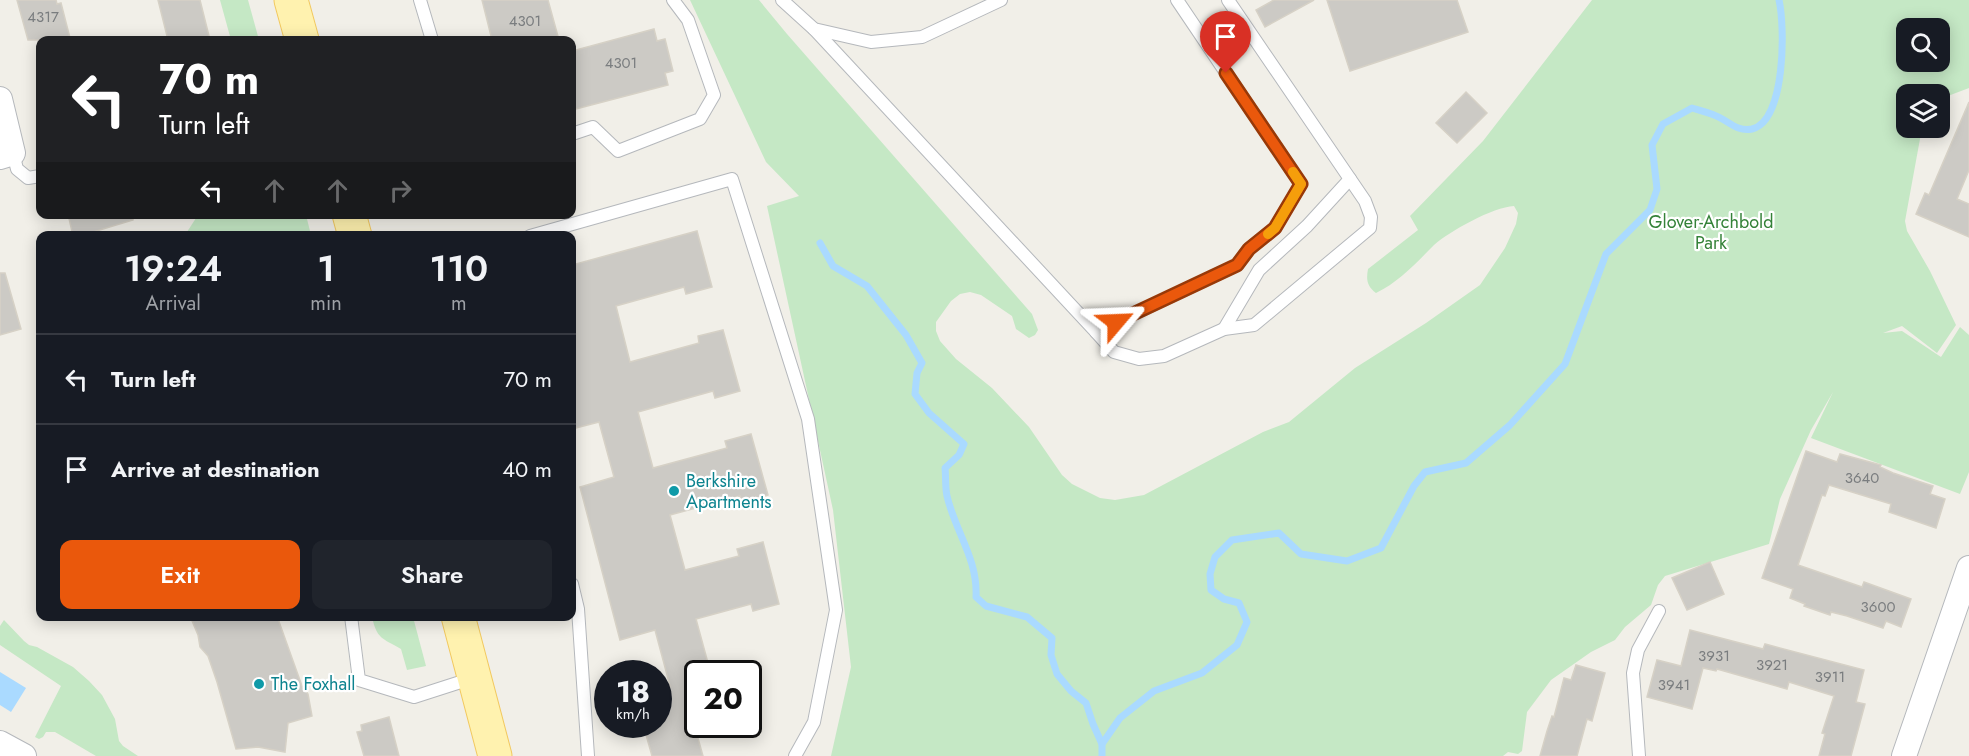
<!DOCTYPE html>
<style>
:root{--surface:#171b24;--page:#20242c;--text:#f1f3f6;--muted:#9ea1a6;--line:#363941;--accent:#ea580c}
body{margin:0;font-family:Jost,sans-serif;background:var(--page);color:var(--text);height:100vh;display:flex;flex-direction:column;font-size:22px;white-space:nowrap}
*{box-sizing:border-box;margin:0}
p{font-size:20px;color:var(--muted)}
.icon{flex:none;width:33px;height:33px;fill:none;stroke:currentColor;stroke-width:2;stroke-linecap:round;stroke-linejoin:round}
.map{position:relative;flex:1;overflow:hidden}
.sheet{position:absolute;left:36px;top:231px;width:540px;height:390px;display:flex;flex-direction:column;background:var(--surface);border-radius:12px;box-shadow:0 3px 15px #0003}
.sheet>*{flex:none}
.hud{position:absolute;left:36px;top:36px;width:540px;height:183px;border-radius:12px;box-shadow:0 3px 15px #0003;background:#202124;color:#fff;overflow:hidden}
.tools{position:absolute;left:1896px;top:18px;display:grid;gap:12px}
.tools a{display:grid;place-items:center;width:54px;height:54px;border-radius:12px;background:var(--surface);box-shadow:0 3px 15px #0003;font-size:30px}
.speed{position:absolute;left:594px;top:660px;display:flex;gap:12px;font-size:30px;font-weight:700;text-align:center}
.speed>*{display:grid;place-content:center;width:78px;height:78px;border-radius:50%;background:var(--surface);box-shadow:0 3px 15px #0003;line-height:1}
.speed small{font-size:15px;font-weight:400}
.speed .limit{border:3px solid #111;border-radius:9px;background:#fff;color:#111}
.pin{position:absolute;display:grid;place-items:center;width:51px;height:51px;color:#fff;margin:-62px -26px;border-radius:50% 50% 50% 0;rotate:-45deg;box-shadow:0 0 6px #0007}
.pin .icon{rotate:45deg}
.me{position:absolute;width:66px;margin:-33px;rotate:64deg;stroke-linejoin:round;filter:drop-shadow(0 0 4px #0008)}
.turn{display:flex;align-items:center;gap:21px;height:126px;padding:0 24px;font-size:27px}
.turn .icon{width:78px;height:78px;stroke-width:2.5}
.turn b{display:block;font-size:42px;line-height:51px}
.lanes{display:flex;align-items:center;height:57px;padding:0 24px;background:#0003;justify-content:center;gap:30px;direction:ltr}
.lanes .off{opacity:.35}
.eta{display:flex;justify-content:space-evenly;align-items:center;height:102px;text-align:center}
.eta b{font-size:36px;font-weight:600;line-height:42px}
.button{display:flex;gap:12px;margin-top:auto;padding:12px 24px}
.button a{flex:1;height:69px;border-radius:12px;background:var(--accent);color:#fff;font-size:24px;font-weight:600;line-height:69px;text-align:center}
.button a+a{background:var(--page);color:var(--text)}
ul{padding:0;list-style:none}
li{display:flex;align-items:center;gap:18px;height:90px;padding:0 24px;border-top:2px solid var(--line)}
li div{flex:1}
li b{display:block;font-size:22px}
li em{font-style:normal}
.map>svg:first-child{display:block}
</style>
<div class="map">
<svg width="1969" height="756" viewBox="0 0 1969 756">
<rect width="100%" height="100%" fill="#f1efe8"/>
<g fill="#c5e8c5" fill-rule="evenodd">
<path d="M 220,0 L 248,0 L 259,40 L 231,40 Z"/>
<path d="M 690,0 L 759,0 L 787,34 L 1032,314 L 1038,330 L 1035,335 L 1029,338 L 1016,329 L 1012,316 L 981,295 L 970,292 L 960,294 L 951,301 L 936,322 L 936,331 L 940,341 L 956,359 L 992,388 L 1029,427 L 1062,475 L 1072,484 L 1100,498 L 1115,500 L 1144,495 L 1263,432 L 1289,422 L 1355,368 L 1426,323 L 1480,285 L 1505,248 L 1516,224 L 1518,213 L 1514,206 C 1493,207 1450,231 1434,245 C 1416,263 1399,282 1376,293 C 1367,286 1366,280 1368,269 L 1418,230 L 1410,216 L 1483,141 L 1592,0 L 1969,0 L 1969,88 L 1940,99 L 1940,94 L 1906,94 L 1906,128 L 1922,128 L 1905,221 L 1907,231 L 1930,271 L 1956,325 L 1937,353 L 1902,326 L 1883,333 L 1902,331 L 1941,357 L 1960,327 L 1969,335 L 1969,472 L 1960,494 L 1811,438 L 1833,392 L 1811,430 L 1780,499 L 1769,544 L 1665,576 L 1658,585 L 1651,605 L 1625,627 L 1615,640 L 1591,652 L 1551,680 L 1527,712 L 1522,751 L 1518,754 L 1508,752 L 1503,756 L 831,756 L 851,667 L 833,510 L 767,206 L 799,196 L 766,162 ZM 1906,28 L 1940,28 L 1940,62 L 1906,62 Z"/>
<path d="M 198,215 L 306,215 L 311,235 L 185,235 Z"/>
<path d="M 372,617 L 413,617 L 426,666 L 407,670 L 401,649 C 382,638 377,639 372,617 Z"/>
<path d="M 4,620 L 24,641 L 29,645 L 37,647 L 73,667 L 89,681 L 102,695 L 115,719 L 119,741 L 123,746 L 138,756 L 96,756 L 55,732 L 46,732 L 43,737 L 39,739 L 35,737 L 61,686 L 0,645 L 0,626 Z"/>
</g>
<path fill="#aadaff" d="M 0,672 L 26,688 L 11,712 L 0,705 Z"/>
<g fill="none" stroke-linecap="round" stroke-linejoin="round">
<g stroke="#aadaff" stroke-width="7">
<path d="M 820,243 L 833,266 L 867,286 L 906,335 L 922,363 L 917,373 L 915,394 L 929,413 L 964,444 L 959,455 L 945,468 C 946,477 945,487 947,496 C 955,531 978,559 976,597 L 986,606 L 1027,617 L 1052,638 L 1051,655 L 1057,674 L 1071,691 L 1086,703 L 1093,724 L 1102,744"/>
<path d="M 1102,756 L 1102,744 L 1120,718 L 1154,691 L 1202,673 L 1237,645 L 1247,622 L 1239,603 L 1224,599 L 1211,590 L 1210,574 L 1215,557 L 1232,540 L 1279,533 L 1301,554 L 1347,561 L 1381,548 L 1414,486 L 1425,472 L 1466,463 L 1510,425 L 1565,364 L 1606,254 L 1650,210 L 1657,189 L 1652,145 L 1663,124 L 1692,108 C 1699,110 1707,112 1714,115 C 1728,120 1736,132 1752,129 C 1786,121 1785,26 1779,0"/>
</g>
</g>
<g fill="#cccac5" stroke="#d6d1c6" stroke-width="1.5">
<path d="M 17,0 L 56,0 L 57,4 L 61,3 L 70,38 L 66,38 L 66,40 L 28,40 Z"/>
<path d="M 158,0 L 200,0 L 210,40 L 168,40 Z"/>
<path d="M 482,0 L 548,0 L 559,40 L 492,40 Z"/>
<path d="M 1274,0 L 1314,0 L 1265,27 L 1256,10 Z"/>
<path d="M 1327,0 L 1457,0 L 1468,32 L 1350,71 Z"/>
<path d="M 654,29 L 657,41 L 665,39 L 673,71 L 665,73 L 668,85 L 572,110 L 572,51 Z"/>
<path d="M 1466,92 L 1487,113 L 1457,143 L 1436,123 Z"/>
<path d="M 1969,102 L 1969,170 L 1957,199 L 1969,204 L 1969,237 L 1916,214 L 1925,193 L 1929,195 Z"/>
<path d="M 68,214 L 133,214 L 133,220 L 80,236 L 73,236 Z"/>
<path d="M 697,231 L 712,287 L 686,294 L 684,287 L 616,306 L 630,362 L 699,343 L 698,336 L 723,330 L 740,391 L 715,398 L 713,391 L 638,412 L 653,468 L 727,448 L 725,441 L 751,434 L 768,495 L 742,503 L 740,496 L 670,515 L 685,570 L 739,556 L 737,549 L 763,542 L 779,604 L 753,611 L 751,604 L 696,619 L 711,674 L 698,674 L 696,731 L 703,756 L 652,756 L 643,724 L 658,724 L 658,689 L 670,686 L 655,630 L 620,640 L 580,487 L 614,477 L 599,422 L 572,429 L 572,265 Z"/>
<path d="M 0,273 L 5,273 L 21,329 L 0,335 Z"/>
<path d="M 1806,451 L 1837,462 L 1840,454 L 1881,465 L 1880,467 L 1893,473 L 1933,486 L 1930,494 L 1945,499 L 1936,528 L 1889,512 L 1891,504 L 1829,485 L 1825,496 L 1822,495 L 1798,565 L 1862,587 L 1864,582 L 1911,599 L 1901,627 L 1886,621 L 1883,628 L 1847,616 L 1831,612 L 1830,615 L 1804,606 L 1805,604 L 1790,598 L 1793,589 L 1762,578 Z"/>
<path d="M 1710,562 L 1724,594 L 1687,610 L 1672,578 Z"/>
<path d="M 190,616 L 277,616 L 302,686 L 308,694 L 312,716 L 288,723 L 285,752 L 258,747 L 236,749 L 217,682 L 208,656 L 200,647 L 198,635 Z"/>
<path d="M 1690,630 L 1763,649 L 1765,644 L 1864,670 L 1856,702 L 1865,704 L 1851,756 L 1819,756 L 1825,734 L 1822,733 L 1834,696 L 1789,682 L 1787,689 L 1717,669 L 1716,671 L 1703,668 L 1692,709 L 1647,697 L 1657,660 L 1681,666 Z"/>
<path d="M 1576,665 L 1605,673 L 1592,721 L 1587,719 L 1577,756 L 1540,756 L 1547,731 L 1552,716 L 1554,717 L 1564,678 L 1571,680 Z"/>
<path d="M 389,717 L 399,756 L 364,756 L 357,732 L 362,731 L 361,725 Z"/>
</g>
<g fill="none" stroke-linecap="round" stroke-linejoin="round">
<defs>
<g id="lane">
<path d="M 420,0 L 432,40"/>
<path d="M 782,0 L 814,29 L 871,42 L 922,37 L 1001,0"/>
<path d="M 814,29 L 1096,332 L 1237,265 L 1249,249 L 1275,228 L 1301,184 L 1177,0"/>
<path d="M 572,134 L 593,127 L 618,151 L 700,119 L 714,95 L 688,20 L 673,0"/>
<path d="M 13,153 L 17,169 L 28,178 L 40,176"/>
<path d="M 530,236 L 732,179 L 808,419 L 836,610 L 814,722 L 795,756"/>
<path d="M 1224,329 L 1259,270 L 1307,226 L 1350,179"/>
<path d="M 1096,332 L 1114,352 L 1139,359 L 1164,356 L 1224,329 L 1254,325 L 1370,228 L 1371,217 L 1365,201 L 1228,0"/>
<path d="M 572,584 L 578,609 L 588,756"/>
<path d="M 351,616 L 359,680 L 414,697 L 473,678"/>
<path d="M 1639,756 L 1633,673 L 1638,650 L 1659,611"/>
</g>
<g id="street">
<path d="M 0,99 L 13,153 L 0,157"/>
<path d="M 0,743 L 24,756"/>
<path d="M 1904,756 L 1969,568"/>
</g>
<g id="primary">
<path d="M 291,0 L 302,40"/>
<path d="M 349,214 L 355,236"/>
<path d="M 458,616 L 495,756"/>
</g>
</defs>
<use href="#lane" stroke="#b5b8bc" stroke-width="14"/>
<use href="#street" stroke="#b5b8bc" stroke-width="26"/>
<use href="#primary" stroke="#f2c960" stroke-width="35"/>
<use href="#lane" stroke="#fff" stroke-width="12"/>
<use href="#street" stroke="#fff" stroke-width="24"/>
<use href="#primary" stroke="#fff2af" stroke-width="33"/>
</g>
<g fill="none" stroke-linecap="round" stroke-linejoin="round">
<defs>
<path id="route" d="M 1116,322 L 1237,265 L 1249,249 L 1275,228 L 1301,184 L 1226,73"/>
</defs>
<use href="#route" stroke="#983908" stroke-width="15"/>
<use href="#route" stroke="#ea580c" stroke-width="10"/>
<path stroke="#f59e0b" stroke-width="10" d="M 1268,234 L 1275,228 L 1301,184 L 1293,172"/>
</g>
<g fill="#0f9aa8" stroke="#fff" stroke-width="2">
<circle cx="674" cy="491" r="6"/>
<circle cx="259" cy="684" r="6"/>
</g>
<g text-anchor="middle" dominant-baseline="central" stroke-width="4.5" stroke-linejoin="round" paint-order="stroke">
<g font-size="15" fill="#7a7d7f">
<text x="43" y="17">4317</text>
<text x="525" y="21">4301</text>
<text x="621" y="63">4301</text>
<text x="1862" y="478">3640</text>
<text x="1878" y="607">3600</text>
<text x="1714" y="656">3931</text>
<text x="1772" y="665">3921</text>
<text x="1830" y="677">3911</text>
<text x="1674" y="685">3941</text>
</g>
<g font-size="18" fill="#348238" stroke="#fff">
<text x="1711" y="222">Glover-Archbold<tspan x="1711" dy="21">Park</tspan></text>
</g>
<g font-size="18" fill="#0d838f" stroke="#fff" text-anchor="start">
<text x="686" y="481">Berkshire<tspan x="686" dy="21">Apartments</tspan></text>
<text x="271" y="684">The Foxhall</text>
</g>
</g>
</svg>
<div class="tools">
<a><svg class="icon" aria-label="search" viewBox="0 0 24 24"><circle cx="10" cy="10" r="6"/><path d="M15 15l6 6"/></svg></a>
<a><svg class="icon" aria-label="layers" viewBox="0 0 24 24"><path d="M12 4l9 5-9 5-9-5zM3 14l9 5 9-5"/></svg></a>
</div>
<div class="speed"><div>18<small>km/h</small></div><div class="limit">20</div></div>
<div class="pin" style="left:1226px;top:73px;background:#d93025"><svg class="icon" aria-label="arrive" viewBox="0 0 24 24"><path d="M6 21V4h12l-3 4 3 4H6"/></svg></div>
<svg class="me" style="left:1116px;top:322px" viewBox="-20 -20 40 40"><path d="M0-17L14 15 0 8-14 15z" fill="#ea580c" stroke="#fff" stroke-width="4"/></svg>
<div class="hud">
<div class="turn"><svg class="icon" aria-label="left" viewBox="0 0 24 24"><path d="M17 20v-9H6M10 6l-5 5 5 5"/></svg><div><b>70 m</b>Turn left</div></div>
<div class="lanes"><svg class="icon" aria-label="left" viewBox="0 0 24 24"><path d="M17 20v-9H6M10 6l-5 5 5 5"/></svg><svg class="icon off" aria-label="ahead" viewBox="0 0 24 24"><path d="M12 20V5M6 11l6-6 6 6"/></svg><svg class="icon off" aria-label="ahead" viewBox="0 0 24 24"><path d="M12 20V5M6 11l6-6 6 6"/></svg><svg class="icon off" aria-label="right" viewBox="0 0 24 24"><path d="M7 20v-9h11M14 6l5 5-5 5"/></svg></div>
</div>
<section class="sheet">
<div class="eta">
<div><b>19:24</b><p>Arrival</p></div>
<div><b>1</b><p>min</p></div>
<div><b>110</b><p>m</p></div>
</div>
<ul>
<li><svg class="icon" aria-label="left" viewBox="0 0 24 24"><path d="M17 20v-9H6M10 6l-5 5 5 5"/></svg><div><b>Turn left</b></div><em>70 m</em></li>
<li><svg class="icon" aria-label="arrive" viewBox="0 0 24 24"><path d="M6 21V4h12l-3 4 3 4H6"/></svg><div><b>Arrive at destination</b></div><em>40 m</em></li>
</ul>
<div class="button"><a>Exit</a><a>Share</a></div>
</section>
</div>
